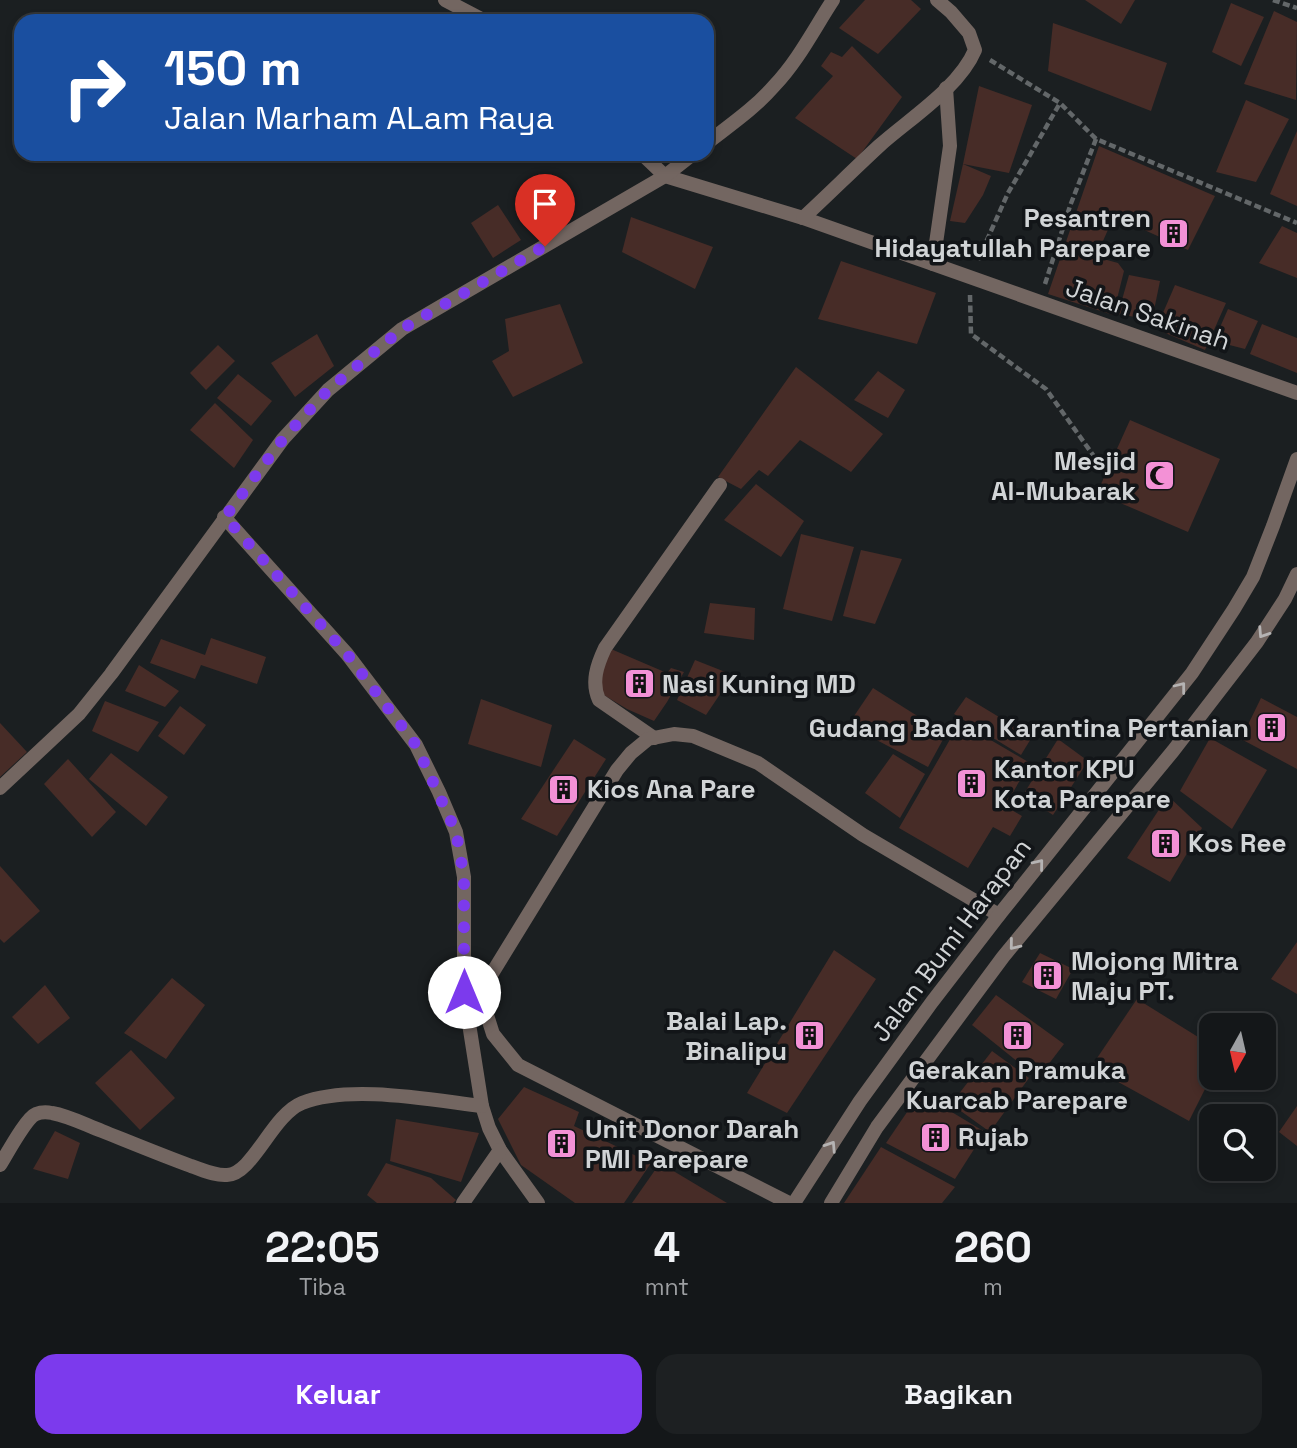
<!DOCTYPE html>
<html lang="id">
<style>
:root{--surface:#141719;--page:#1d2022;--text:#f1f3f6;--muted:#9d9fa2;--line:#333638;--accent:#7c3aed}
body{margin:0;font-family:"Space Grotesk",sans-serif;background:var(--page);color:var(--text);height:100vh;display:flex;flex-direction:column;font-size:26px;white-space:nowrap}
*{box-sizing:border-box;margin:0}
p{font-size:23px;color:var(--muted)}
.icon{flex:none;width:38px;height:38px;fill:none;stroke:currentColor;stroke-width:2;stroke-linecap:round;stroke-linejoin:round}
.map{position:relative;height:1203px;overflow:hidden}
.sheet{display:flex;flex-direction:column;background:var(--surface);flex:1}
.sheet>*{flex:none}
.guide{position:absolute;left:14px;top:14px;width:700px;height:147px;border-radius:21px;box-shadow:0 4px 10px #0003,0 0 0 2px var(--line);background:#1a4fa0;color:#fff;overflow:hidden}
.needle{width:46px;rotate:188deg}
.buttons{position:absolute;left:1199px;top:1013px;display:grid;gap:14px}
.buttons a{display:grid;place-items:center;width:77px;height:77px;border-radius:14px;background:var(--surface);box-shadow:0 4px 10px #0003,0 0 0 2px var(--line);font-size:35px}
.pin{position:absolute;display:grid;place-items:center;width:60px;height:60px;color:#fff;margin:-72px -30px;border-radius:50% 50% 50% 0;rotate:-45deg;box-shadow:0 0 7px #0007}
.pin .icon{rotate:45deg}
.me{position:absolute;width:77px;margin:-38px;rotate:0deg;stroke-linejoin:round;filter:drop-shadow(0 0 5px #0008)}
.turn{display:flex;align-items:center;gap:24px;height:147px;padding:0 35px;font-size:32px}
.turn .icon{width:91px;height:91px;stroke-width:2.5}
.turn b{display:block;font-size:49px;line-height:60px}
.eta{display:flex;justify-content:space-evenly;align-items:center;height:119px;text-align:center}
.eta b{font-size:42px;font-weight:800;line-height:49px}
.primary-button{display:flex;gap:14px;margin-top:auto;padding:14px 35px}
.primary-button a{flex:1;height:80px;border-radius:21px;background:var(--accent);color:#fff;font-size:28px;font-weight:800;line-height:80px;text-align:center}
.primary-button a+a{background:var(--page);color:var(--text)}
.map>svg:first-child{display:block}
</style>
<div class="map">
<svg width="1297" height="1203" viewBox="0 0 1297 1203">
<rect width="100%" height="100%" fill="#1b1f21"/>
<g fill="#472c27">
<path d="M 865,0 L 911,0 L 921,9 L 878,54 L 839,28 Z"/>
<path d="M 1085,0 L 1135,0 L 1121,24 Z"/>
<path d="M 1231,3 L 1264,17 L 1241,66 L 1212,52 Z"/>
<path d="M 1274,11 L 1297,22 L 1296,100 L 1244,84 Z"/>
<path d="M 1053,23 L 1167,63 L 1151,111 L 1048,71 Z"/>
<path d="M 852,46 L 902,97 L 857,159 L 795,118 L 833,76 L 821,66 L 831,52 L 842,57 Z"/>
<path d="M 979,86 L 1032,105 L 1009,173 L 963,164 Z"/>
<path d="M 1246,100 L 1289,119 L 1256,182 L 1216,172 Z"/>
<path d="M 1297,131 L 1297,206 L 1270,194 Z"/>
<path d="M 1099,146 L 1215,196 L 1188,250 L 1114,216 L 1096,257 L 1118,263 L 1124,271 L 1113,315 L 1048,294 Z"/>
<path d="M 963,164 L 991,176 L 983,195 L 965,223 L 950,221 Z"/>
<path d="M 498,205 L 521,240 L 493,258 L 471,223 Z"/>
<path d="M 631,217 L 713,247 L 695,289 L 622,252 Z"/>
<path d="M 1282,226 L 1297,233 L 1297,278 L 1259,263 Z"/>
<path d="M 841,261 L 936,293 L 917,344 L 818,319 Z"/>
<path d="M 1129,275 L 1160,281 L 1152,320 L 1118,314 Z"/>
<path d="M 1175,285 L 1226,303 L 1205,350 L 1156,329 Z"/>
<path d="M 560,304 L 583,363 L 513,397 L 492,361 L 509,351 L 505,319 Z"/>
<path d="M 1228,309 L 1258,321 L 1245,349 L 1214,341 Z"/>
<path d="M 1262,324 L 1297,338 L 1297,373 L 1250,354 Z"/>
<path d="M 317,334 L 334,366 L 295,397 L 271,363 Z"/>
<path d="M 218,345 L 235,361 L 206,390 L 190,373 Z"/>
<path d="M 796,367 L 883,434 L 851,472 L 800,440 L 768,476 L 759,470 L 741,489 L 718,477 Z"/>
<path d="M 878,371 L 905,390 L 888,418 L 854,400 Z"/>
<path d="M 238,374 L 272,401 L 251,426 L 217,398 Z"/>
<path d="M 215,403 L 253,440 L 234,468 L 190,430 Z"/>
<path d="M 1130,420 L 1220,459 L 1188,532 L 1097,493 Z"/>
<path d="M 756,484 L 804,521 L 781,557 L 724,520 Z"/>
<path d="M 801,534 L 854,547 L 832,621 L 783,609 Z"/>
<path d="M 861,550 L 902,559 L 875,624 L 843,616 Z"/>
<path d="M 710,603 L 755,608 L 754,640 L 704,633 Z"/>
<path d="M 211,638 L 266,657 L 257,684 L 201,665 L 195,679 L 150,663 L 161,639 L 205,655 Z"/>
<path d="M 611,649 L 667,673 L 671,668 L 684,672 L 667,702 L 654,721 L 627,709 L 602,694 L 600,671 Z"/>
<path d="M 695,660 L 733,675 L 706,715 L 677,700 Z"/>
<path d="M 139,665 L 179,691 L 165,707 L 125,691 Z"/>
<path d="M 873,688 L 946,734 L 928,767 L 848,725 Z"/>
<path d="M 966,697 L 1032,737 L 1021,755 L 954,714 Z"/>
<path d="M 1261,698 L 1297,717 L 1297,769 L 1241,739 Z"/>
<path d="M 481,699 L 552,725 L 541,767 L 468,744 Z"/>
<path d="M 105,701 L 159,722 L 138,752 L 92,731 Z"/>
<path d="M 180,706 L 206,725 L 184,755 L 158,736 Z"/>
<path d="M 960,722 L 1030,763 L 1005,806 L 1022,816 L 1010,836 L 993,827 L 968,868 L 899,828 Z"/>
<path d="M 0,723 L 27,752 L 0,777 Z"/>
<path d="M 1210,738 L 1267,770 L 1232,829 L 1180,791 Z"/>
<path d="M 574,739 L 606,759 L 557,836 L 521,819 Z"/>
<path d="M 1058,739 L 1088,761 L 1053,815 L 1023,795 Z"/>
<path d="M 111,753 L 168,797 L 146,826 L 89,779 Z"/>
<path d="M 893,754 L 925,774 L 900,818 L 865,793 Z"/>
<path d="M 68,759 L 116,812 L 92,837 L 44,784 Z"/>
<path d="M 1168,796 L 1202,828 L 1170,882 L 1127,858 Z"/>
<path d="M 0,866 L 40,911 L 4,943 L 0,939 Z"/>
<path d="M 1297,942 L 1297,994 L 1271,979 Z"/>
<path d="M 834,950 L 876,979 L 787,1113 L 747,1093 Z"/>
<path d="M 1040,953 L 1073,969 L 1056,999 L 1022,982 Z"/>
<path d="M 172,978 L 205,1005 L 166,1059 L 124,1033 Z"/>
<path d="M 45,985 L 70,1018 L 38,1044 L 12,1017 Z"/>
<path d="M 996,995 L 1064,1044 L 1038,1078 L 972,1025 Z"/>
<path d="M 1137,999 L 1211,1045 L 1211,1077 L 1189,1121 L 1091,1067 Z"/>
<path d="M 131,1050 L 175,1098 L 140,1130 L 95,1083 Z"/>
<path d="M 992,1051 L 1029,1078 L 990,1132 L 951,1104 Z"/>
<path d="M 524,1087 L 579,1112 L 574,1126 L 651,1163 L 624,1203 L 575,1203 L 521,1165 L 498,1119 Z"/>
<path d="M 920,1093 L 985,1132 L 955,1179 L 886,1143 Z"/>
<path d="M 1297,1106 L 1297,1146 L 1279,1132 Z"/>
<path d="M 396,1119 L 479,1133 L 461,1182 L 390,1161 Z"/>
<path d="M 55,1131 L 80,1143 L 68,1179 L 33,1169 Z"/>
<path d="M 881,1147 L 955,1187 L 942,1203 L 844,1203 Z"/>
<path d="M 386,1163 L 431,1178 L 456,1200 L 453,1203 L 377,1203 L 367,1195 Z"/>
<path d="M 660,1163 L 727,1203 L 632,1203 Z"/>
</g>
<g fill="none" stroke-linecap="round" stroke-linejoin="round">
<g stroke="#636769" stroke-width="4.5" stroke-dasharray="7 3.5" stroke-linecap="butt">
<path d="M 1273,0 L 1297,8"/>
<path d="M 990,60 L 1060,103 L 1096,139"/>
<path d="M 978,260 L 1008,193 L 1060,103"/>
<path d="M 1045,284 L 1070,206 L 1096,139 L 1297,223"/>
<path d="M 970,295 L 971,334 L 1046,389 L 1103,469"/>
</g>
<g stroke="#736661" stroke-width="14">
<path d="M 445,0 L 485,21"/>
<path d="M 707,143 C 730,125 755,108 774,86 C 798,61 814,29 833,0"/>
<path d="M 642,154 L 665,176 L 803,218 L 1297,393"/>
<path d="M 803,218 C 829,194 853,170 879,146 C 909,119 959,88 975,50 L 969,33 L 951,12 L 937,0"/>
<path d="M 933,264 L 950,146 L 946,88"/>
<path d="M 224,517 L 347,654 L 416,745 L 439,792 L 456,832 L 464,877 L 464,992 L 482,1106 L 489,1128 L 500,1150 L 538,1203"/>
<path d="M 654,738 L 599,700 C 591,682 597,665 605,648 L 720,485"/>
<path d="M 0,788 L 79,714 L 111,674 L 283,439 L 328,390 L 402,329 L 665,176 L 693,154"/>
<path d="M 464,992 L 480,993 L 617,770 L 631,753 L 648,739 L 674,734 L 693,736 L 758,763 L 863,835 L 999,915"/>
<path d="M 480,993 L 493,1034 L 518,1065 L 789,1203"/>
<path d="M 0,1165 C 7,1154 26,1118 36,1114 C 41,1112 47,1112 52,1113 C 69,1116 86,1125 102,1131 C 132,1143 161,1155 191,1166 C 203,1170 215,1176 227,1175 C 253,1174 272,1115 302,1103 C 350,1084 431,1100 482,1106"/>
<path d="M 463,1203 L 500,1150"/>
</g>
<g stroke="#736661" stroke-width="14">
<path d="M 794,1203 L 860,1101 L 932,1002 L 999,915 L 1192,673 L 1234,609 L 1253,577 L 1273,526 L 1297,459"/>
<path d="M 831,1203 L 877,1127 L 1003,957 L 1173,751 L 1257,642 L 1285,599 L 1297,574"/>
</g>
</g>
<defs><path id="oneway-chevron" d="M-2-3.5L2.5 0L-2 3.5" fill="none" stroke-width="1.6" stroke-linecap="round" stroke-linejoin="round" transform="scale(1.75)"/></defs>
<g stroke="#b5b3b3">
<use href="#oneway-chevron" transform="translate(1263 633) rotate(123)"/>
<use href="#oneway-chevron" transform="translate(1181 687) rotate(-52)"/>
<use href="#oneway-chevron" transform="translate(1039 864) rotate(-51)"/>
<use href="#oneway-chevron" transform="translate(1014 945) rotate(129)"/>
<use href="#oneway-chevron" transform="translate(831 1146) rotate(-57)"/>
</g>
<g fill="none" stroke-linecap="round" stroke-linejoin="round">
<path stroke="#7c3aed" stroke-width="12" stroke-dasharray="0 21.6" d="M 464,992 L 464,877 L 456,832 L 416,745 L 347,654 L 225,517 L 283,439 L 328,390 L 402,329 L 545,246"/>
</g>
<defs>
<symbol id="building-square" viewBox="-11 -11 22 22"><rect x="-9" y="-9" width="18" height="18" rx="4" fill="#f391d6" stroke="#121518"/><path d="M-4-6H4V6H1V3H-1V6H-4ZM-2.5-4.3h1.7v1.8h-1.7ZM.8-4.3h1.7v1.8H.8ZM-2.5-1h1.7V.8h-1.7ZM.8-1h1.7V.8H.8Z" fill="#111"/></symbol>
<symbol id="mosque-square" viewBox="-11 -11 22 22"><rect x="-9" y="-9" width="18" height="18" rx="4" fill="#f391d6" stroke="#121518"/><path d="M3.5-4.9A6 6 0 1 0 3.5 4.9A5 5 0 1 1 3.5-4.9Z" fill="#111"/></symbol>
</defs>
<g fill-rule="evenodd">
<use href="#building-square" x="1156" y="216" width="35" height="35"/>
<use href="#mosque-square" x="1142" y="458" width="35" height="35"/>
<use href="#building-square" x="622" y="666" width="35" height="35"/>
<use href="#building-square" x="1254" y="710" width="35" height="35"/>
<use href="#building-square" x="954" y="766" width="35" height="35"/>
<use href="#building-square" x="546" y="772" width="35" height="35"/>
<use href="#building-square" x="1148" y="826" width="35" height="35"/>
<use href="#building-square" x="1030" y="958" width="35" height="35"/>
<use href="#building-square" x="1000" y="1018" width="35" height="35"/>
<use href="#building-square" x="792" y="1018" width="35" height="35"/>
<use href="#building-square" x="918" y="1120" width="35" height="35"/>
<use href="#building-square" x="544" y="1126" width="35" height="35"/>
</g>
<g text-anchor="middle" dominant-baseline="central" stroke-width="7" stroke-linejoin="round" paint-order="stroke">
<g font-size="26" font-weight="bold" fill="#d1d4d6" stroke="#121518" text-anchor="start">
<text x="1151" y="218" text-anchor="end">Pesantren<tspan x="1151" dy="30">Hidayatullah Parepare</tspan></text>
<text x="1136" y="461" text-anchor="end">Mesjid<tspan x="1136" dy="30">Al-Mubarak</tspan></text>
<text x="662" y="684">Nasi Kuning MD</text>
<text x="1249" y="728" text-anchor="end">Gudang Badan Karantina Pertanian</text>
<text x="994" y="769">Kantor KPU<tspan x="994" dy="30">Kota Parepare</tspan></text>
<text x="587" y="789">Kios Ana Pare</text>
<text x="1188" y="843">Kos Ree</text>
<text x="1071" y="961">Mojong Mitra<tspan x="1071" dy="30">Maju PT.</tspan></text>
<text x="787" y="1021" text-anchor="end">Balai Lap.<tspan x="787" dy="30">Binalipu</tspan></text>
<text x="1017" y="1070" text-anchor="middle">Gerakan Pramuka<tspan x="1017" dy="30">Kuarcab Parepare</tspan></text>
<text x="585" y="1129">Unit Donor Darah<tspan x="585" dy="30">PMI Parepare</tspan></text>
<text x="958" y="1137">Rujab</text>
</g>
<g font-size="26" fill="#d1d4d6" stroke="#121518">
<text transform="translate(1148 314) rotate(19)">Jalan Sakinah</text>
<text transform="translate(951 940) rotate(-53)">Jalan Bumi Harapan</text>
</g>
</g>
</svg>
<div class="buttons">
<a><svg class="needle" viewBox="-14 -14 28 28"><path d="M0-13l5 13h-10z" fill="#e53935"/><path d="M0 13l5-13h-10z" fill="#9d9fa2"/></svg></a>
<a><svg class="icon" aria-label="search" viewBox="0 0 24 24"><circle cx="10" cy="10" r="6"/><path d="M15 15l6 6"/></svg></a>
</div>
<div class="pin" style="left:545px;top:246px;background:#d93025"><svg class="icon" aria-label="arrive" viewBox="0 0 24 24"><path d="M6 21V4h12l-3 4 3 4H6"/></svg></div>
<svg class="me" style="left:464px;top:992px" viewBox="-20 -20 40 40"><circle r="19" fill="#fff"/><path d="M0-13L10 11 0 6-10 11z" fill="#7c3aed"/></svg>
<div class="guide">
<div class="turn"><svg class="icon" aria-label="right" viewBox="0 0 24 24"><path d="M7 20v-9h11M14 6l5 5-5 5"/></svg><div><b>150 m</b>Jalan Marham ALam Raya</div></div>
</div>
</div>
<section class="sheet">
<div class="eta">
<div><b>22:05</b><p>Tiba</p></div>
<div><b>4</b><p>mnt</p></div>
<div><b>260</b><p>m</p></div>
</div>
<div class="primary-button"><a>Keluar</a><a>Bagikan</a></div>
</section>
